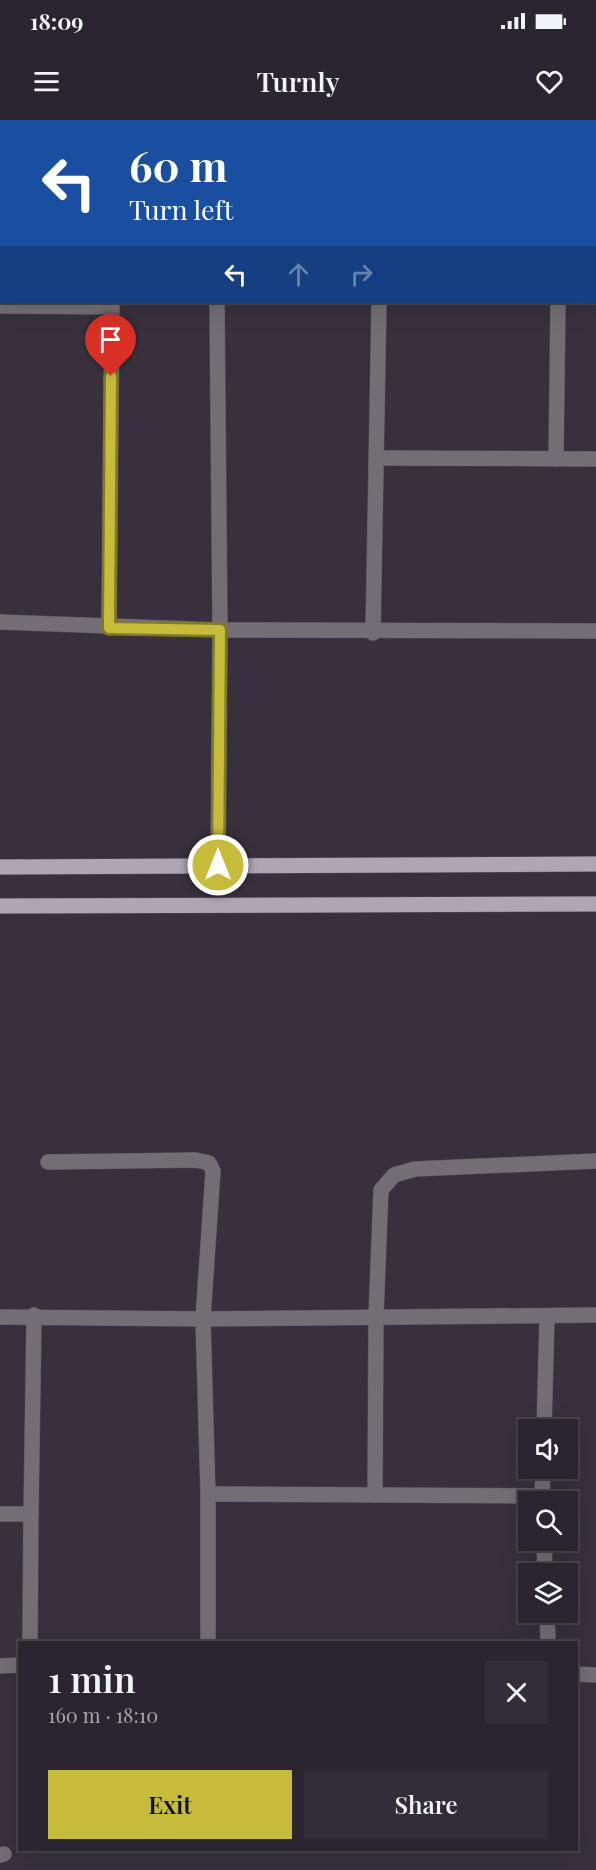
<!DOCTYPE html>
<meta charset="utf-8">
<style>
:root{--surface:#2a252e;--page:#322d36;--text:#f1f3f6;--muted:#a5a5aa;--line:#46424a;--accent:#c7bb3c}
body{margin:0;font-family:"Playfair Display",serif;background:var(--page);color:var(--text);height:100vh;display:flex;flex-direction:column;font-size:22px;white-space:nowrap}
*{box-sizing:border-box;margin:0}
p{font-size:20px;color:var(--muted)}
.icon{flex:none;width:33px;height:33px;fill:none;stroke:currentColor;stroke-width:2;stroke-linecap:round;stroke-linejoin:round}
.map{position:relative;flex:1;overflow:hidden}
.drawer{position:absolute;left:18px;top:1521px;width:560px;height:210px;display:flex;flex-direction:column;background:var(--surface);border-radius:0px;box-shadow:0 6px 24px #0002,0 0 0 2px var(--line)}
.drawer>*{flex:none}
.hud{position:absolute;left:0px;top:0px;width:597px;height:183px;box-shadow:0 6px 24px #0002,0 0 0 2px var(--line);background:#1a4fa0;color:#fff;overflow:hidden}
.fabs{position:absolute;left:518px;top:1299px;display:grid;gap:12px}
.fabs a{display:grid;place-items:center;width:60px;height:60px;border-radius:0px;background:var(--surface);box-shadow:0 6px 24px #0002,0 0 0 2px var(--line);font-size:30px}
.pin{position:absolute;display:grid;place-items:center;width:51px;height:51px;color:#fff;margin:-62px -26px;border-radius:50% 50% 50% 0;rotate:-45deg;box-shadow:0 0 6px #0007}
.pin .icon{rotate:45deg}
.me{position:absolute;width:66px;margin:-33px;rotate:0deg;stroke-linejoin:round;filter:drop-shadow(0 0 4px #0008)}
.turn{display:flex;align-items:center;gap:21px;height:126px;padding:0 30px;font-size:27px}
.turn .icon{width:78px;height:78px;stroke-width:2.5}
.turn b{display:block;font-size:42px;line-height:51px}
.lanes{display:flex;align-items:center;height:57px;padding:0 30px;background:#0003;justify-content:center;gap:30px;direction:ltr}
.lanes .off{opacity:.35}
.round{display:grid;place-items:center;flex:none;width:63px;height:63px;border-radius:0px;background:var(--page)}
.summary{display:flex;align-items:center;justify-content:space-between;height:102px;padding:0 30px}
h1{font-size:36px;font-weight:600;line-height:45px}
.primary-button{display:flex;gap:12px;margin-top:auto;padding:12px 30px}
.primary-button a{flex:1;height:69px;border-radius:0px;background:var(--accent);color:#111;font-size:24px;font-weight:600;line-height:69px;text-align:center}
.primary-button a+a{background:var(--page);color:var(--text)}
.status{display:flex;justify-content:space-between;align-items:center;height:42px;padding:0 30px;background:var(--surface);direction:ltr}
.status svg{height:16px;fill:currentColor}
header{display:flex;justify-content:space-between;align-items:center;height:78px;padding:0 30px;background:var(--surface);font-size:27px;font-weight:600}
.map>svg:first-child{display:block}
</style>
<div class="status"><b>18:09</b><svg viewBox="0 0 49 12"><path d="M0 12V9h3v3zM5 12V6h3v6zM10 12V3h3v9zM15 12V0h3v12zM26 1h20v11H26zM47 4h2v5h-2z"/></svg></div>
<header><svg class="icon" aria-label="menu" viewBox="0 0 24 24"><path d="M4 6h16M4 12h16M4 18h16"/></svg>Turnly<svg class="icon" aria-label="heart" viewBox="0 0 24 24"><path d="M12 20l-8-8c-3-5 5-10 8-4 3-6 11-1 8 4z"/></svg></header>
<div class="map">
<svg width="596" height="1750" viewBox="0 0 596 1750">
<rect width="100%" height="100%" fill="#38313d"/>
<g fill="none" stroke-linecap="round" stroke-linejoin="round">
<defs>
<g id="minor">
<path d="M 113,2 L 113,0"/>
<path d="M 217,2 L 217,0"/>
<path d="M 564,2 L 564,0"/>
<path d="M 0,25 L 2,25"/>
<path d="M 217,182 L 220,510 L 218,745"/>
<path d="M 0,186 L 111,187"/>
<path d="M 377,338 L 596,339"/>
<path d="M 556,339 L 558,182"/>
<path d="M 0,502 L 220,510 L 596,511"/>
<path d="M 109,508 L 112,182"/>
<path d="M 373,513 L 379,182"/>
<path d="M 48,1042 L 196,1040 L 209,1043 L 213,1051 L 203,1199 L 596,1195"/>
<path d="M 0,1197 L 203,1199 L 208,1374 L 208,1522"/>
<path d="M 544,1310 L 547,1197"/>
<path d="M 208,1374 L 542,1376 L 542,1382"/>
<path d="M 375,1375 L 376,1196 L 381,1070 L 394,1055 L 415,1049 L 596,1041"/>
<path d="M 542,1376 L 543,1348"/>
<path d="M 0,1394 L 31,1394 L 30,1522"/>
<path d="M 31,1394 L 34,1195"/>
<path d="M 544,1420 L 545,1454"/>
<path d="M 547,1492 L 548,1522"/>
<path d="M 0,1546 L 20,1545"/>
<path d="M 576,1554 L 596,1555"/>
<path d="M 0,1735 L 4,1734"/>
</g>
<g id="major">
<path d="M 0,747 L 596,744"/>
<path d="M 0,786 L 596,784"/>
</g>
</defs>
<use href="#minor" stroke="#554f5a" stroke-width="16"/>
<use href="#major" stroke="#554f5a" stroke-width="16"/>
<use href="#minor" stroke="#726e74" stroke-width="15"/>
<use href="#major" stroke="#aea6b2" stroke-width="15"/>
</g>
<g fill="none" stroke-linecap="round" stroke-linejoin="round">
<defs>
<path id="route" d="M 111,256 L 109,508 L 220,510 L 218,745"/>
</defs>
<use href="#route" stroke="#817a27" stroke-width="15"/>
<use href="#route" stroke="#c7bb3c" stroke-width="10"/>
</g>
</svg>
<div class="fabs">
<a><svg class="icon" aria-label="sound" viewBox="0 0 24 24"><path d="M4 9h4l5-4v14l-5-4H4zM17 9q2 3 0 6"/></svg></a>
<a><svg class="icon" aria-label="search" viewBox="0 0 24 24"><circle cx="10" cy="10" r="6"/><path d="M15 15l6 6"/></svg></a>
<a><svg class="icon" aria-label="layers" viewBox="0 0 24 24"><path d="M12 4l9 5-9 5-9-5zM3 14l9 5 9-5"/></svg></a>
</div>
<div class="pin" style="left:111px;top:256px;background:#d93025"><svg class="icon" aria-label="arrive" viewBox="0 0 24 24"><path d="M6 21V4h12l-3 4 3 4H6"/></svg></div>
<svg class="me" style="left:218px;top:745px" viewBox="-20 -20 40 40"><circle r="17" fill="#c7bb3c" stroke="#fff" stroke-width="3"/><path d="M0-11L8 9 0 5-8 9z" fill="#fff"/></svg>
<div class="hud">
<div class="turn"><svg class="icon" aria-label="left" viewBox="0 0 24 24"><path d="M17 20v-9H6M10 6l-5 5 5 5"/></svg><div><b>60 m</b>Turn left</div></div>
<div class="lanes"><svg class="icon" aria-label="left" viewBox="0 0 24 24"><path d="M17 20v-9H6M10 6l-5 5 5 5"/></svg><svg class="icon off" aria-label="ahead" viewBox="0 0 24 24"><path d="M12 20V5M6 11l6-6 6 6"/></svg><svg class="icon off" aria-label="right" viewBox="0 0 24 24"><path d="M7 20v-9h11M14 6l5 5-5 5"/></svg></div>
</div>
<section class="drawer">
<div class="summary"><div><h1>1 min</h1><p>160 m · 18:10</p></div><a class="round"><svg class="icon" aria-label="close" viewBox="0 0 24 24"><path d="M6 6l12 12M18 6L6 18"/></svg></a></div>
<div class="primary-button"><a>Exit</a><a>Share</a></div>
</section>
</div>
